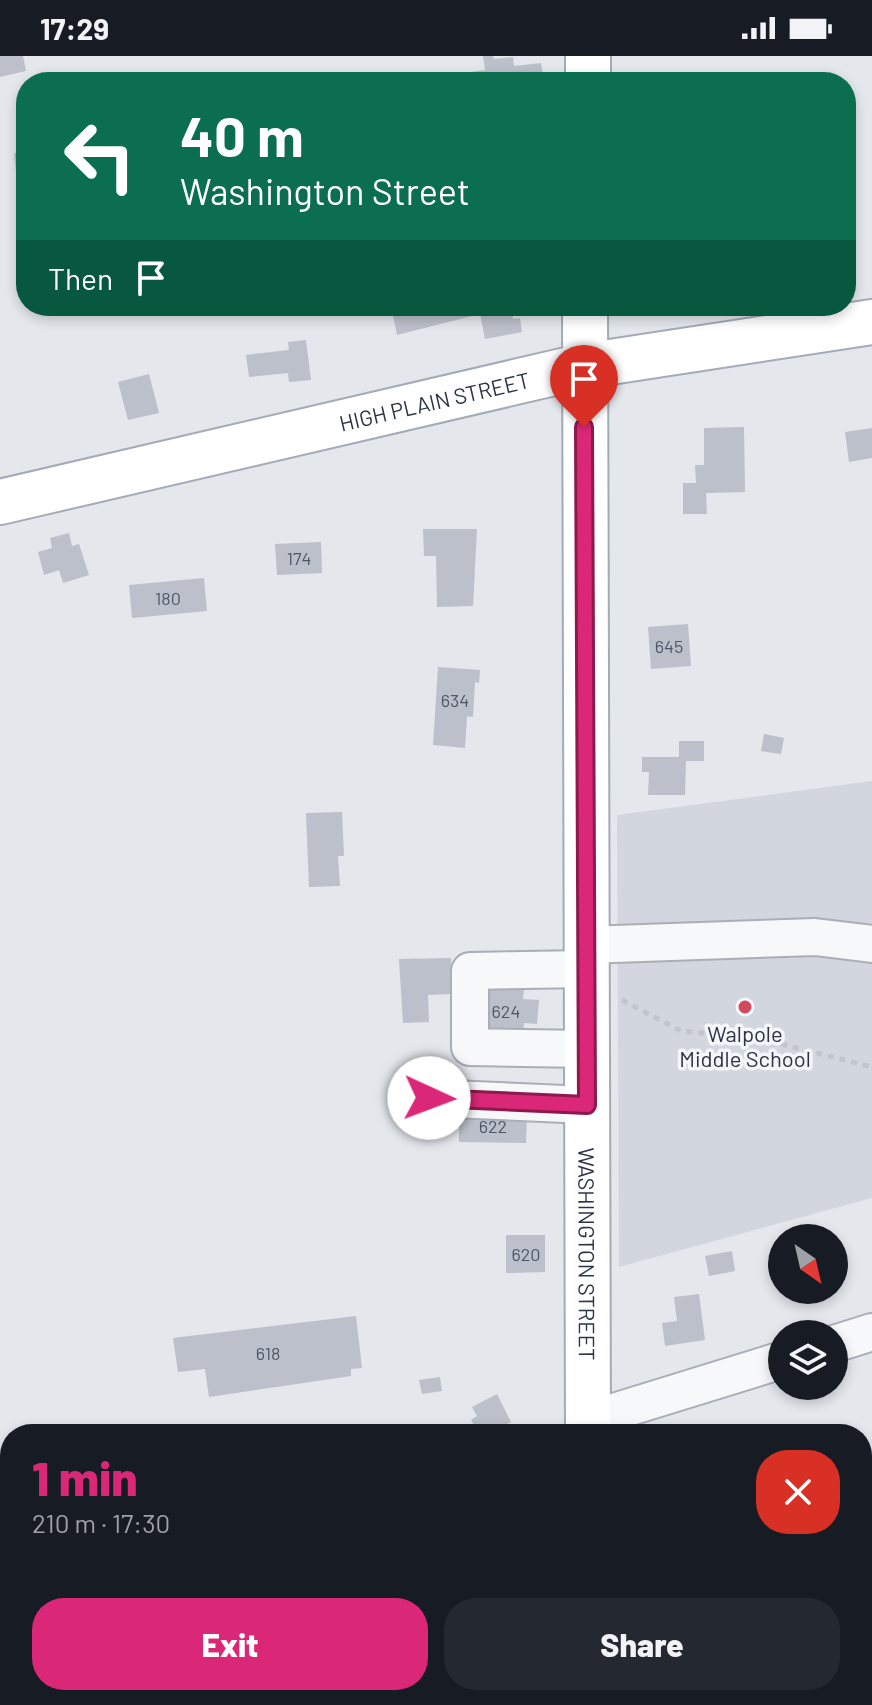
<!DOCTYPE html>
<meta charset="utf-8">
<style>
:root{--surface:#171b24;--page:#242831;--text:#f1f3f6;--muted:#9ea1a6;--accent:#db2777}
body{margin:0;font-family:Barlow,sans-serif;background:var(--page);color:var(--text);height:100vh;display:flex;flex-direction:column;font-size:30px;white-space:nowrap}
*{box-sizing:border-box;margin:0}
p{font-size:26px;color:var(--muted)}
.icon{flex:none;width:44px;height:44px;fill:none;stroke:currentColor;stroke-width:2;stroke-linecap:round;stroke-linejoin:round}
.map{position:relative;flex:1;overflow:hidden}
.side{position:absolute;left:0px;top:1368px;width:872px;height:282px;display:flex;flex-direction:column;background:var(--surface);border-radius:32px 32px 0 0;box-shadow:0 4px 12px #0003}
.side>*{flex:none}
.hud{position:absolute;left:16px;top:16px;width:840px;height:244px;border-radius:32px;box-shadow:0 4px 12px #0003;background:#0b6e4f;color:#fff;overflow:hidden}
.needle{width:52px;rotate:146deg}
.controls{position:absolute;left:768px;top:1168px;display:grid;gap:16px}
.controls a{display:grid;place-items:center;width:80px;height:80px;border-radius:50%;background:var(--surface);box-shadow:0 4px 12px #0003;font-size:40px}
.pin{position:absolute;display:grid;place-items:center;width:68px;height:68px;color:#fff;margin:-82px -34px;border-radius:50% 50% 50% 0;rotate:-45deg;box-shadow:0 0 8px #0007}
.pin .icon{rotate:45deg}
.me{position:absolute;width:88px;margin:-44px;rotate:92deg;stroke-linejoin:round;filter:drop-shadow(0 0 6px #0008)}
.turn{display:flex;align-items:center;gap:28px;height:168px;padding:0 32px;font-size:36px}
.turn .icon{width:104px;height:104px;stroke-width:2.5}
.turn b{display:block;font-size:56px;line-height:68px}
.then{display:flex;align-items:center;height:76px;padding:0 32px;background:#0003;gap:16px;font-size:30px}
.round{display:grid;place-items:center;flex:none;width:84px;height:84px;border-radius:32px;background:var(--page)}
.summary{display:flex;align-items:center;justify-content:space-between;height:136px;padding:0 32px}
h1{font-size:48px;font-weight:800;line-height:60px;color:var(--accent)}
.primary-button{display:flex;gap:16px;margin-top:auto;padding:16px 32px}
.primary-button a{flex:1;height:92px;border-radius:32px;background:var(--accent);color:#fff;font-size:32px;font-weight:800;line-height:92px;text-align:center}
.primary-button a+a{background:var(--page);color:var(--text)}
.status{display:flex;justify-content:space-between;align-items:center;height:56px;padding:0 40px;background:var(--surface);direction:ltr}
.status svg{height:22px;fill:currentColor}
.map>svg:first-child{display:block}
</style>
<div class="status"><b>17:29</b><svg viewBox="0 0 49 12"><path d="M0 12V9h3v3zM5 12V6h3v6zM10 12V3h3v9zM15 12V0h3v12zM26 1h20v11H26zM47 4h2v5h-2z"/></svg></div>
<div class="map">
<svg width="872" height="1649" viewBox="0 0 872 1649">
<rect width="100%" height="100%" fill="#e4e7ec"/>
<path fill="#d2d6de" d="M 872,725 L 872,1142 L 619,1211 L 617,759 Z"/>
<g fill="#bbc0ca">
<path d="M 0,0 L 23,0 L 26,15 L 0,21 Z"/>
<path d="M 483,0 L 493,0 L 494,3 L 513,1 L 514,10 L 541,7 L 544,26 L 472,26 L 471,16 L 485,14 Z"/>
<path d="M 26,96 L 26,140 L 19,141 L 14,97 Z"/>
<path d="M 281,250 L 295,250 L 296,257 L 282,259 Z"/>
<path d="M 391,250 L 425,250 L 427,258 L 472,250 L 511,250 L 513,263 L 520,262 L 522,276 L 485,283 L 480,258 L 397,279 Z"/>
<path d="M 306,284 L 311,324 L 289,326 L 288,317 L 249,321 L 246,299 L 289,294 L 288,286 Z"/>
<path d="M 149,318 L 159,357 L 128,364 L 118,326 Z"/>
<path d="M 744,371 L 745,436 L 706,437 L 707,458 L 683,458 L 683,427 L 696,427 L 695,409 L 704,409 L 704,372 Z"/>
<path d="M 872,372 L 872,402 L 849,406 L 845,376 Z"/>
<path d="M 423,473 L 477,473 L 473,550 L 437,551 L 436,500 L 424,500 Z"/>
<path d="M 69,477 L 72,490 L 79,488 L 89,519 L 63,527 L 59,514 L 44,519 L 38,496 L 52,492 L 50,482 Z"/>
<path d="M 321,486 L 322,517 L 277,519 L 275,488 Z"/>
<path d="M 204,522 L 207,555 L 132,562 L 129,529 Z"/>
<path d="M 688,568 L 691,610 L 651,613 L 648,571 Z"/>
<path d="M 438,611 L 480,614 L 479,627 L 475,626 L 473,661 L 467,660 L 465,692 L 433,689 Z"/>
<path d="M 764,678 L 784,682 L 781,698 L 761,695 Z"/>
<path d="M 679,685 L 704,685 L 704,705 L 686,705 L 685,739 L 648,739 L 649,716 L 642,716 L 642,701 L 679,701 Z"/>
<path d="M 342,756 L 344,800 L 338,800 L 340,830 L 309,831 L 306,757 Z"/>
<path d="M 451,902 L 452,938 L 428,939 L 429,966 L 403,967 L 399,903 Z"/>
<path d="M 486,928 L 524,931 L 523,943 L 539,944 L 537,968 L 524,967 L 523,981 L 484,978 Z"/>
<path d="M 459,1054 L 527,1055 L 526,1087 L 459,1086 Z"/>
<path d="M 506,1179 L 545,1179 L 545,1216 L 506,1217 Z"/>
<path d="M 732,1195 L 735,1215 L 709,1220 L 705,1200 Z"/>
<path d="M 699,1238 L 705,1284 L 665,1290 L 662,1267 L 677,1265 L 674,1241 Z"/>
<path d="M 356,1260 L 362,1312 L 351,1313 L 351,1320 L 209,1341 L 205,1313 L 178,1316 L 173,1282 Z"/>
<path d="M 440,1321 L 442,1335 L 422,1338 L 419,1324 Z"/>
<path d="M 497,1338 L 511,1366 L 489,1378 L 438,1378 L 439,1369 L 474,1369 L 471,1364 L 477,1360 L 472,1351 Z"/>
<rect x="448" y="1641" width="13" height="8"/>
</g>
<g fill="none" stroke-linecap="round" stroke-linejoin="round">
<defs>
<g id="minor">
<path d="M 586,889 L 815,881 L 872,888"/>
<path d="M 586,913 L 470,915 L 470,991 L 587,993"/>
<path d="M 429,1042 L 587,1049"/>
<path d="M 834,1288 L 872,1276"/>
<path d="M 588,1364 L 782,1304"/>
</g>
<g id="major">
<path d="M 588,26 L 588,0"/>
<path id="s1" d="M 585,250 L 588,1378"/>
<path id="s2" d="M 0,446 L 584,310 L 872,266"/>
<path d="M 589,1640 L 589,1649"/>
</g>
</defs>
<use href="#minor" stroke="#a9aeb7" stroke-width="40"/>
<use href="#major" stroke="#a3abb8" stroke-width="48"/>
<path stroke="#c2c5cb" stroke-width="5" stroke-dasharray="6 6" stroke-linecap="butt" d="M 622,944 L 681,975 L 757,982 L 872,1011"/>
<use href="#minor" stroke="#f7f8fa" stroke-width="36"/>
<use href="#major" stroke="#fff" stroke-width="44"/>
</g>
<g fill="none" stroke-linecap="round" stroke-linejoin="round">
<defs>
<path id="route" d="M 429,1042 L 587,1049 L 584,371"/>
</defs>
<use href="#route" stroke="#8e194d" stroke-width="20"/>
<use href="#route" stroke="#db2777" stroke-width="14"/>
</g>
<circle fill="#d1495b" stroke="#f4f6f9" stroke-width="3" cx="745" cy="951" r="8"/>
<g text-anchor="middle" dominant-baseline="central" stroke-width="7" stroke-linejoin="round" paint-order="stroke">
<g font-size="18" fill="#4f5766">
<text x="299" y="502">174</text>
<text x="168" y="542">180</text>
<text x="669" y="590">645</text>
<text x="455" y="644">634</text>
<text x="506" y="955">624</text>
<text x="493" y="1070">622</text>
<text x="526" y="1198">620</text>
<text x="268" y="1297">618</text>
</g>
<g font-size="22" fill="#2b3445" stroke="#f4f6f9">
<text stroke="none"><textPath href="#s2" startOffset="446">HIGH PLAIN STREET</textPath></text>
<text stroke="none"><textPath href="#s1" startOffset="948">WASHINGTON STREET</textPath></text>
</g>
<g font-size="22" fill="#2b3445" stroke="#f4f6f9">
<text x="745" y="977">Walpole<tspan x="745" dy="25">Middle School</tspan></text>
</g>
</g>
</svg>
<div class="controls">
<a><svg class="needle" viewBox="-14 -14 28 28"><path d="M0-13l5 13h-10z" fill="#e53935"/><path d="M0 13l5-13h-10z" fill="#9ea1a6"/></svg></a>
<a><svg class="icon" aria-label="layers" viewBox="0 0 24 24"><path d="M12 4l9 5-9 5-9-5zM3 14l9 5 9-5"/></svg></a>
</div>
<div class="pin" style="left:584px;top:371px;background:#d93025"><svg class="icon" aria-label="arrive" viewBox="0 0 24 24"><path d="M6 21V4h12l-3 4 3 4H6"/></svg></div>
<svg class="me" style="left:429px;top:1042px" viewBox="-20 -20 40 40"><circle r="19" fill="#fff"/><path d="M0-13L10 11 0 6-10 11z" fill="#db2777"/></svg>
<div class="hud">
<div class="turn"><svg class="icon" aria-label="left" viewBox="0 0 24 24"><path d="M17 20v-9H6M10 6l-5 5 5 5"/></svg><div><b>40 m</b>Washington Street</div></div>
<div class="then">Then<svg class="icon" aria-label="arrive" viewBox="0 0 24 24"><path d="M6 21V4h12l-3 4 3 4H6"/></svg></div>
</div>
<section class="side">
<div class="summary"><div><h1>1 min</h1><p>210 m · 17:30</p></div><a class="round" style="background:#d93025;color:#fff"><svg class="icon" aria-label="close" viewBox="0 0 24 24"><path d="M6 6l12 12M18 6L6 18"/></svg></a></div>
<div class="primary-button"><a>Exit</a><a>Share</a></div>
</section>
</div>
